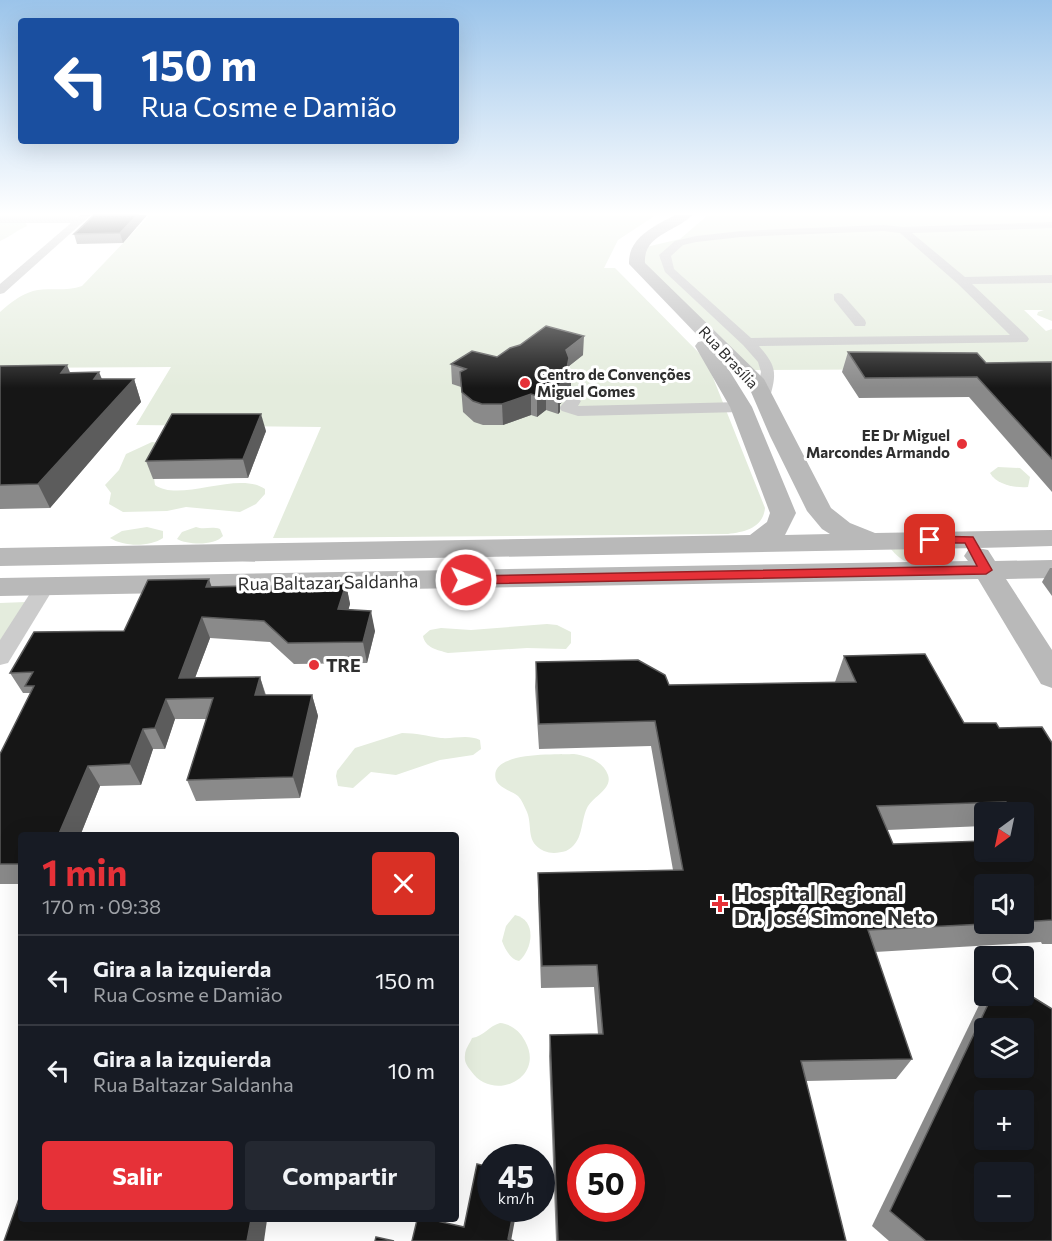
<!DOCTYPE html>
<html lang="es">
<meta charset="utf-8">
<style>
:root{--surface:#171b24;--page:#242831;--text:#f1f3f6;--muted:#9ea1a6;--line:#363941;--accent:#e63138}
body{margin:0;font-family:Commissioner,sans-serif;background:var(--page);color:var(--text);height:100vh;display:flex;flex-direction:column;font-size:22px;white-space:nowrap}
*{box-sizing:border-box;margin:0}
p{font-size:20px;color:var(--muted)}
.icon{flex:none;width:33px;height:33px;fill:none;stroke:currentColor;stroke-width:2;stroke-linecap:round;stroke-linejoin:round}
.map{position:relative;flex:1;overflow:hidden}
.panel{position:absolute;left:18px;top:832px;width:441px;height:390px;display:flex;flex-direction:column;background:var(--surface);border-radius:6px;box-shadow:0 6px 24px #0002}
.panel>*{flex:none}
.top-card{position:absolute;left:18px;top:18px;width:441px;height:126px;border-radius:6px;box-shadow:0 6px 24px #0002;background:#1a4fa0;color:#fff;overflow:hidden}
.needle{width:39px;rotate:213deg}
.buttons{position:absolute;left:974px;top:802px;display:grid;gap:12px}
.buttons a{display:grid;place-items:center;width:60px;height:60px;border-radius:6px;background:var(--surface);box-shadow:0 6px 24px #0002;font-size:30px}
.speed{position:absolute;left:477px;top:1144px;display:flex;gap:12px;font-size:30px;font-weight:700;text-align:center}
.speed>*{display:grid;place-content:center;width:78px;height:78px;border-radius:50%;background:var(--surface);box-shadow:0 6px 24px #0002;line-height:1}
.speed small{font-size:15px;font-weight:400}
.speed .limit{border:9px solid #d22;background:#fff;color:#111}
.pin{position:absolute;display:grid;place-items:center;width:51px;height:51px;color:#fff;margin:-26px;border-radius:12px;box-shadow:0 3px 9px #0006}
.me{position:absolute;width:66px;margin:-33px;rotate:89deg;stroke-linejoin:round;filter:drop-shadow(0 0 4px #0008)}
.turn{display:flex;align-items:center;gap:21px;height:126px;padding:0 24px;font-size:27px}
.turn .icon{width:78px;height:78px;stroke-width:2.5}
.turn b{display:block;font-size:42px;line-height:51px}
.round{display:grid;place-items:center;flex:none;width:63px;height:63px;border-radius:6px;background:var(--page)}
.summary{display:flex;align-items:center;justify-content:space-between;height:102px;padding:0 24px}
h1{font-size:36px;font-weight:700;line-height:45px;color:var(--accent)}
.primary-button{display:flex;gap:12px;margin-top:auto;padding:12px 24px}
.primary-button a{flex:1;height:69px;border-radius:6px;background:var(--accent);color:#fff;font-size:24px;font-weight:700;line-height:69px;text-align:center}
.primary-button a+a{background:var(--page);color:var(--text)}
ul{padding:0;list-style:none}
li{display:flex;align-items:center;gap:18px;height:90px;padding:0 24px;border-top:2px solid var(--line)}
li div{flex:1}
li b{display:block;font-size:22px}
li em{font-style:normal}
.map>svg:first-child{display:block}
</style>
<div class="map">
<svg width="1052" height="1241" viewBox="0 0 1052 1241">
<rect width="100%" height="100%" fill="#fff"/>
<g fill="#e4ecdd">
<path d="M 0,215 L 77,215 L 71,219 L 25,222 L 27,226 C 17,230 10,237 0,241 Z"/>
<path d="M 150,215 L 656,215 L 618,240 L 604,268 L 615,268 L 706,360 L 765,508 C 763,528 745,532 728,534 L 273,538 L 321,427 L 136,425 L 171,367 L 0,368 L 0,312 C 10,303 20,295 33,291 C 49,287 66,292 82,286 Z"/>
<path d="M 708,215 L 1052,215 L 1052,321 L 1037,315 L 1038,312 L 1044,310 L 1024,310 L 1046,331 L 1052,329 L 1052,389 L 952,369 L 751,370 L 642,266 L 642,248 L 680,239 Z"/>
<path d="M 152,442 L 160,443 L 154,478 L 155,485 C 180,503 238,470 265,489 L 265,494 L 256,504 L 240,512 L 186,507 L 167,511 L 123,512 L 109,504 L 111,493 L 105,485 L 119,470 L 126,454 Z"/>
<path d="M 998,467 L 1020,468 L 1030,477 L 1028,487 C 1015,488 997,485 990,473 Z"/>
<path d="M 147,527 L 163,531 L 163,538 C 150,547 124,547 110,538 L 122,531 Z"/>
<path d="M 196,527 C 204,530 211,526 220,529 L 223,536 C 214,546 188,545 177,539 L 182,532 Z"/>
<path d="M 942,547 L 941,563 C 918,564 906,568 891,549 Z"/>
<path d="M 26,602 L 0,641 L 0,603 Z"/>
<path d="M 547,624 L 557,625 L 571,632 L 571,643 L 566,649 L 527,648 L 448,653 C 438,650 425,648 423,636 L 430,630 L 441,628 L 471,630 Z"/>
<path d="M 402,733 C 416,733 427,736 441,738 C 454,739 468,734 480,740 L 481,749 L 473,755 L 440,760 L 396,775 L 371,772 L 353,788 L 338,786 L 336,776 L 337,771 L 355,748 Z"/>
<path d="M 574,754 C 587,756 603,761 608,775 C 613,789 592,797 587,808 C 580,823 584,842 566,851 C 559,853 551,854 544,851 C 525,842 533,827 527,812 C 524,806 522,800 518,796 C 512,791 499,788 496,780 C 487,750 561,755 574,754 Z"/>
<path d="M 515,915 C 537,920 533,949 519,961 C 510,959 505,949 502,941 L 506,926 Z"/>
<path d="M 500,1023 C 511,1024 520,1031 525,1041 C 546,1078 493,1103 471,1071 C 467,1066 464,1062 465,1055 C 465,1049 470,1043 472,1038 C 484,1036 489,1026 500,1023 Z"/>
</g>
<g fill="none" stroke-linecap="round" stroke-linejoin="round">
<g fill="#ccc" fill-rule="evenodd">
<path d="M 80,215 L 91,215 L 4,293 L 0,294 L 0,284 L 71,223 L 0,223 L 0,217 L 78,217 Z"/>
<path d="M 1052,222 L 1052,228 L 912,233 L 965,277 L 1052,275 L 1052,283 L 972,284 L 1027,336 L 1029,339 L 1027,342 L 759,346 C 776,366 777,372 770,397 L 763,401 L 756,397 L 761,372 L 758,362 L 743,345 L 665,272 L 659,255 L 675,241 L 696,236 L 741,231 L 884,225 L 903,227 ZM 884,231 L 900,233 L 958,284 L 1010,335 L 751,338 L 674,269 L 671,256 L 683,245 L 696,242 L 741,237 Z"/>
<path d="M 838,293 L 842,294 L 865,320 L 866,323 L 865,326 L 855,326 L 834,300 L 834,294 Z"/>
<path d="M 573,396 L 581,401 L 578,406 L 741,402 L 749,407 L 741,412 L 578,416 L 562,411 L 559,408 L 568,398 Z"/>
<path d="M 45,579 L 52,581 L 55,586 L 8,663 L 0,665 L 0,640 L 38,581 Z"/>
</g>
<path fill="#b9b9b9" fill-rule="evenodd" d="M 675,215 L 692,215 C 677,232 643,234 645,263 L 764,379 L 831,508 L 850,523 L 875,533 L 1052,530 L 1052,546 L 978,548 L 988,550 L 995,561 L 1052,560 L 1052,578 L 1006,579 L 1052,650 L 1052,688 L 1041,684 L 978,579 L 0,596 L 0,578 L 968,561 L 964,556 L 968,550 L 977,548 L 0,566 L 0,548 L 750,535 L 767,522 L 770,513 L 730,407 L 695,346 L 698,342 L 703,341 L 629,264 C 628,237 655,226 675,215 ZM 724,362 L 748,385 L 770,436 L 807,511 L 822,529 L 830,534 L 785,535 L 796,513 L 752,407 Z"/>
</g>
<g fill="#8a8a8a" fill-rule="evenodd">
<path d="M 94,215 L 147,215 L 123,243 L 77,244 L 74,234 Z"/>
<path d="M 848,352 L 986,363 L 1052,362 L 1052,492 L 969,397 L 859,398 L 842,372 Z"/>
<path d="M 583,355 L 569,366 L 569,374 L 571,374 L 571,395 L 560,404 L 560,412 L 558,414 L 546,410 L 537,417 L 531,415 L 503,425 L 483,425 L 474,422 L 463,412 L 461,387 L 452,384 L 451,364 L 497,357 Z"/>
<path d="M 0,366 L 70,372 L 102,379 L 134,379 L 141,402 L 50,508 L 0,509 Z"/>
<path d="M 266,431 L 248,478 L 153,479 L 146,461 Z"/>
<path d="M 1050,568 L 1052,568 L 1052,596 L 1042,582 Z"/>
<path d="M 346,584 L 350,604 L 348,610 L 375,631 L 367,663 L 294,664 L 270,642 L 210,638 L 195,678 L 260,677 L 266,695 L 312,695 L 318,716 L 300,798 L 196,801 L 187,780 L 206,719 L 175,719 L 165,749 L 153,749 L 141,785 L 100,786 L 80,836 L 21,836 L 21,884 L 0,884 L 0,754 L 30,694 L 30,693 L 23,693 L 10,673 L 124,631 L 211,586 Z"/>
<path d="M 844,656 L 964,723 L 999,728 L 1052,743 L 1052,944 L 1042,944 L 1041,942 L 875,952 L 912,1059 L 896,1079 L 806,1081 L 846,1241 L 556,1241 L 549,1056 L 550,1035 L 598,1034 L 594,987 L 541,988 L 538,897 L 538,873 L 673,870 L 651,746 L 539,749 L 535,687 L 536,662 L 669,685 L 835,682 ZM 984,813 L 1023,813 L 1023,852 L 893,844 L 887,830 L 984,826 ZM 1023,885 L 1023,924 L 984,924 Z"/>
<path d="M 984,996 L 1023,996 L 1052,1241 L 889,1241 L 872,1226 L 982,999 Z"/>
</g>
<g fill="#5c5c5c">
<path d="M 137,215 L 147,215 L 123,243 L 120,233 Z"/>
<path d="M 584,336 L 583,355 L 569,366 L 569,377 L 571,374 L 571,395 L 560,404 L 560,412 L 558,414 L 558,386 L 566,350 Z"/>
<path d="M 67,365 L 76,387 L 61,373 Z"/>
<path d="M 99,372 L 108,394 L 94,379 Z"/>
<path d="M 134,379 L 141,402 L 50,508 L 38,484 Z"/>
<path d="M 546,389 L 546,410 L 537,417 L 537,396 Z"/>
<path d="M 531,394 L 531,415 L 503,425 L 502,404 Z"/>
<path d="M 261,414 L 266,431 L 248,478 L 243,459 Z"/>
<path d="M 209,579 L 216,600 L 206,587 Z"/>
<path d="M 346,584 L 350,604 L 343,630 L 338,609 Z"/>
<path d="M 371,611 L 375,631 L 367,663 L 363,642 Z"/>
<path d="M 202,617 L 210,638 L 187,699 L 179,678 Z"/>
<path d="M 260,677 L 266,698 L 255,695 Z"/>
<path d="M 312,695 L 318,716 L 300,798 L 293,777 Z"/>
<path d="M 166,699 L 175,719 L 165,749 L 155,728 Z"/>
<path d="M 143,729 L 153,749 L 141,785 L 130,764 Z"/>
<path d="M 88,766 L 100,786 L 80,836 L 58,836 Z"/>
<path d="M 514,1209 L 517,1209 L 511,1241 L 508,1239 Z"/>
<path d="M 251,1220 L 267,1220 L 264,1241 L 247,1241 Z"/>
</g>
<g fill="#161616" stroke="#5c5c5c" stroke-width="1.5" fill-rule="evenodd">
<path d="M 94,215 L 137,215 L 120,233 L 74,234 Z"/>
<path d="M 546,326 L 584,336 L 566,350 L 569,358 L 566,373 L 571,374 L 558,386 L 561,392 L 558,393 L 546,389 L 537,396 L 531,394 L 502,404 L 482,404 L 473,401 L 462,392 L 460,372 L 466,369 L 451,364 L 472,351 L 497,357 L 510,348 L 520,345 Z"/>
<path d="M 848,352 L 977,353 L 986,363 L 1052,362 L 1052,459 L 977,377 L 865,378 Z"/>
<path d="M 67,365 L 61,373 L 99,372 L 94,379 L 134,379 L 38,484 L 0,485 L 0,366 Z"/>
<path d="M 172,414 L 261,414 L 243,459 L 146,461 Z"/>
<path d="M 209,579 L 206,587 L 346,584 L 338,609 L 371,611 L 363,642 L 288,643 L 264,621 L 202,617 L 179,678 L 260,677 L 255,695 L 312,695 L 293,777 L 187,780 L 213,698 L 166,699 L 155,728 L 143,729 L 130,764 L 88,766 L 58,836 L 21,836 L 21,864 L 0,864 L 0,754 L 34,686 L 25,686 L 33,672 L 10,673 L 34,632 L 124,631 L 148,580 Z"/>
<path d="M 925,654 L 964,723 L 996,723 L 999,728 L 1042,727 L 1052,743 L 1052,920 L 1023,922 L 1023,885 L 984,885 L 984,924 L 868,930 L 912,1059 L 801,1061 L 846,1241 L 558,1241 L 550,1035 L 603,1034 L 597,965 L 542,966 L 538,873 L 683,870 L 655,721 L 539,724 L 536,662 L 638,660 L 665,675 L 669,685 L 856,682 L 844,656 ZM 1006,802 L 1012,813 L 1023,813 L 1023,833 L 1026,839 L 1023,839 L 1023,852 L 984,852 L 984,841 L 893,844 L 877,806 ZM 580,1158 L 632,1158 L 632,1209 L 580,1209 Z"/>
<path d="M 1023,991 L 1052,1009 L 1052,1241 L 926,1241 L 890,1211 L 992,996 L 1023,996 ZM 984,1029 L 1023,1029 L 1023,1068 L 984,1068 ZM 984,1101 L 1023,1101 L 1023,1140 L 984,1140 ZM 984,1173 L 1023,1173 L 1023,1212 L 984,1212 Z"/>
<path d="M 477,1164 L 490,1167 L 490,1209 L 514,1209 L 508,1239 L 514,1241 L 412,1241 L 417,1220 L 433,1220 L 464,1227 Z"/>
<path d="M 21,1193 L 21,1220 L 251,1220 L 247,1241 L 4,1241 Z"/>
<path d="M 376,1237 L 394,1241 L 375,1241 Z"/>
</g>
<linearGradient id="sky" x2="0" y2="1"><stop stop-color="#9bc4ea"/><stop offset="0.55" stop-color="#fff"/><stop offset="1" stop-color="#fff" stop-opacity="0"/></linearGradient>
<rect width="1052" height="388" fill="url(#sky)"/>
<path fill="#e63138" stroke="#962024" stroke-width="1.5" d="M 930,536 L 973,537 L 992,570 L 986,574 L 466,584 L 460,580 L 466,576 L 977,566 L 965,543 L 926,543 L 926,537 Z"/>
<g fill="#e63138" stroke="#fff" stroke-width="2">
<circle cx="525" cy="383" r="6"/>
<circle cx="962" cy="444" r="6"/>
<circle cx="314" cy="665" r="6"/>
<path d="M717 895h6v6h6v6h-6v6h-6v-6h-6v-6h6z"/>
</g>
<g text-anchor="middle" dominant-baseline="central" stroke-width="6" stroke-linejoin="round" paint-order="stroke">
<g font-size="15" fill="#2f2f2f" stroke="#fff">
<text transform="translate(729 357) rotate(47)">Rua Brasília</text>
</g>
<g font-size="15" font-weight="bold" fill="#2f2f2f" stroke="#fff" text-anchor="start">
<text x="537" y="374">Centro de Convenções<tspan x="537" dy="17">Miguel Gomes</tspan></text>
<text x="950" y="435" text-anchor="end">EE Dr Miguel<tspan x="950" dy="17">Marcondes Armando</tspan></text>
</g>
<g font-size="18" fill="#2f2f2f" stroke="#fff">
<text transform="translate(328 582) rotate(-1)">Rua Baltazar Saldanha</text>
</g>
<g font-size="18" font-weight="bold" fill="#2f2f2f" stroke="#fff" text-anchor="start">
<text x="326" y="665">TRE</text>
</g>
<g font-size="21" font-weight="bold" fill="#2f2f2f" stroke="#fff" text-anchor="start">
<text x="734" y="892">Hospital Regional<tspan x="734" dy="24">Dr. José Simone Neto</tspan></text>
</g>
</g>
</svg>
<div class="buttons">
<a><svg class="needle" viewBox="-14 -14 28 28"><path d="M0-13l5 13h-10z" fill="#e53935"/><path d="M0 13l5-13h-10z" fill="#9ea1a6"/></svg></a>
<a><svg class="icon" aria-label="sound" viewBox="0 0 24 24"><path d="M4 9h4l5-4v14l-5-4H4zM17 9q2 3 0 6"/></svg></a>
<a><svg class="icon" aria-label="search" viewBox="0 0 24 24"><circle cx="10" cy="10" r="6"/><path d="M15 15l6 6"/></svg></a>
<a><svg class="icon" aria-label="layers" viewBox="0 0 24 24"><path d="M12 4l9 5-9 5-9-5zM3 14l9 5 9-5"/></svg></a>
<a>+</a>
<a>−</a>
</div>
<div class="speed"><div>45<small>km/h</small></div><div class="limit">50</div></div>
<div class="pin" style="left:930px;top:540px;background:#d93025"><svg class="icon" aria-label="arrive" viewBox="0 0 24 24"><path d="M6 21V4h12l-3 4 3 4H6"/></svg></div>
<svg class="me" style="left:466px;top:580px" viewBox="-20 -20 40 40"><circle r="17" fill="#e63138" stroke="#fff" stroke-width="3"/><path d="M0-11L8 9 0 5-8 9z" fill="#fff"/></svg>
<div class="top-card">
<div class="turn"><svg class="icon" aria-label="left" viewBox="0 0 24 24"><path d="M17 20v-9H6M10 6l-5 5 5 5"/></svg><div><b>150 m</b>Rua Cosme e Damião</div></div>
</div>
<section class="panel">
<div class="summary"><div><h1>1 min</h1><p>170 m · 09:38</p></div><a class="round" style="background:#d93025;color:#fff"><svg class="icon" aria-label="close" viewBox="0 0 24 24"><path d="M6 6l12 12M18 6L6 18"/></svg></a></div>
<ul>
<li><svg class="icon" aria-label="left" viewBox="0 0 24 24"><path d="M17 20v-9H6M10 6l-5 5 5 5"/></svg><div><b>Gira a la izquierda</b><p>Rua Cosme e Damião</p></div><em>150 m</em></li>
<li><svg class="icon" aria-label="left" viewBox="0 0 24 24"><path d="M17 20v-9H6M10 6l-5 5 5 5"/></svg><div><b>Gira a la izquierda</b><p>Rua Baltazar Saldanha</p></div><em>10 m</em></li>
</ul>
<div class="primary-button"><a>Salir</a><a>Compartir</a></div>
</section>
</div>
